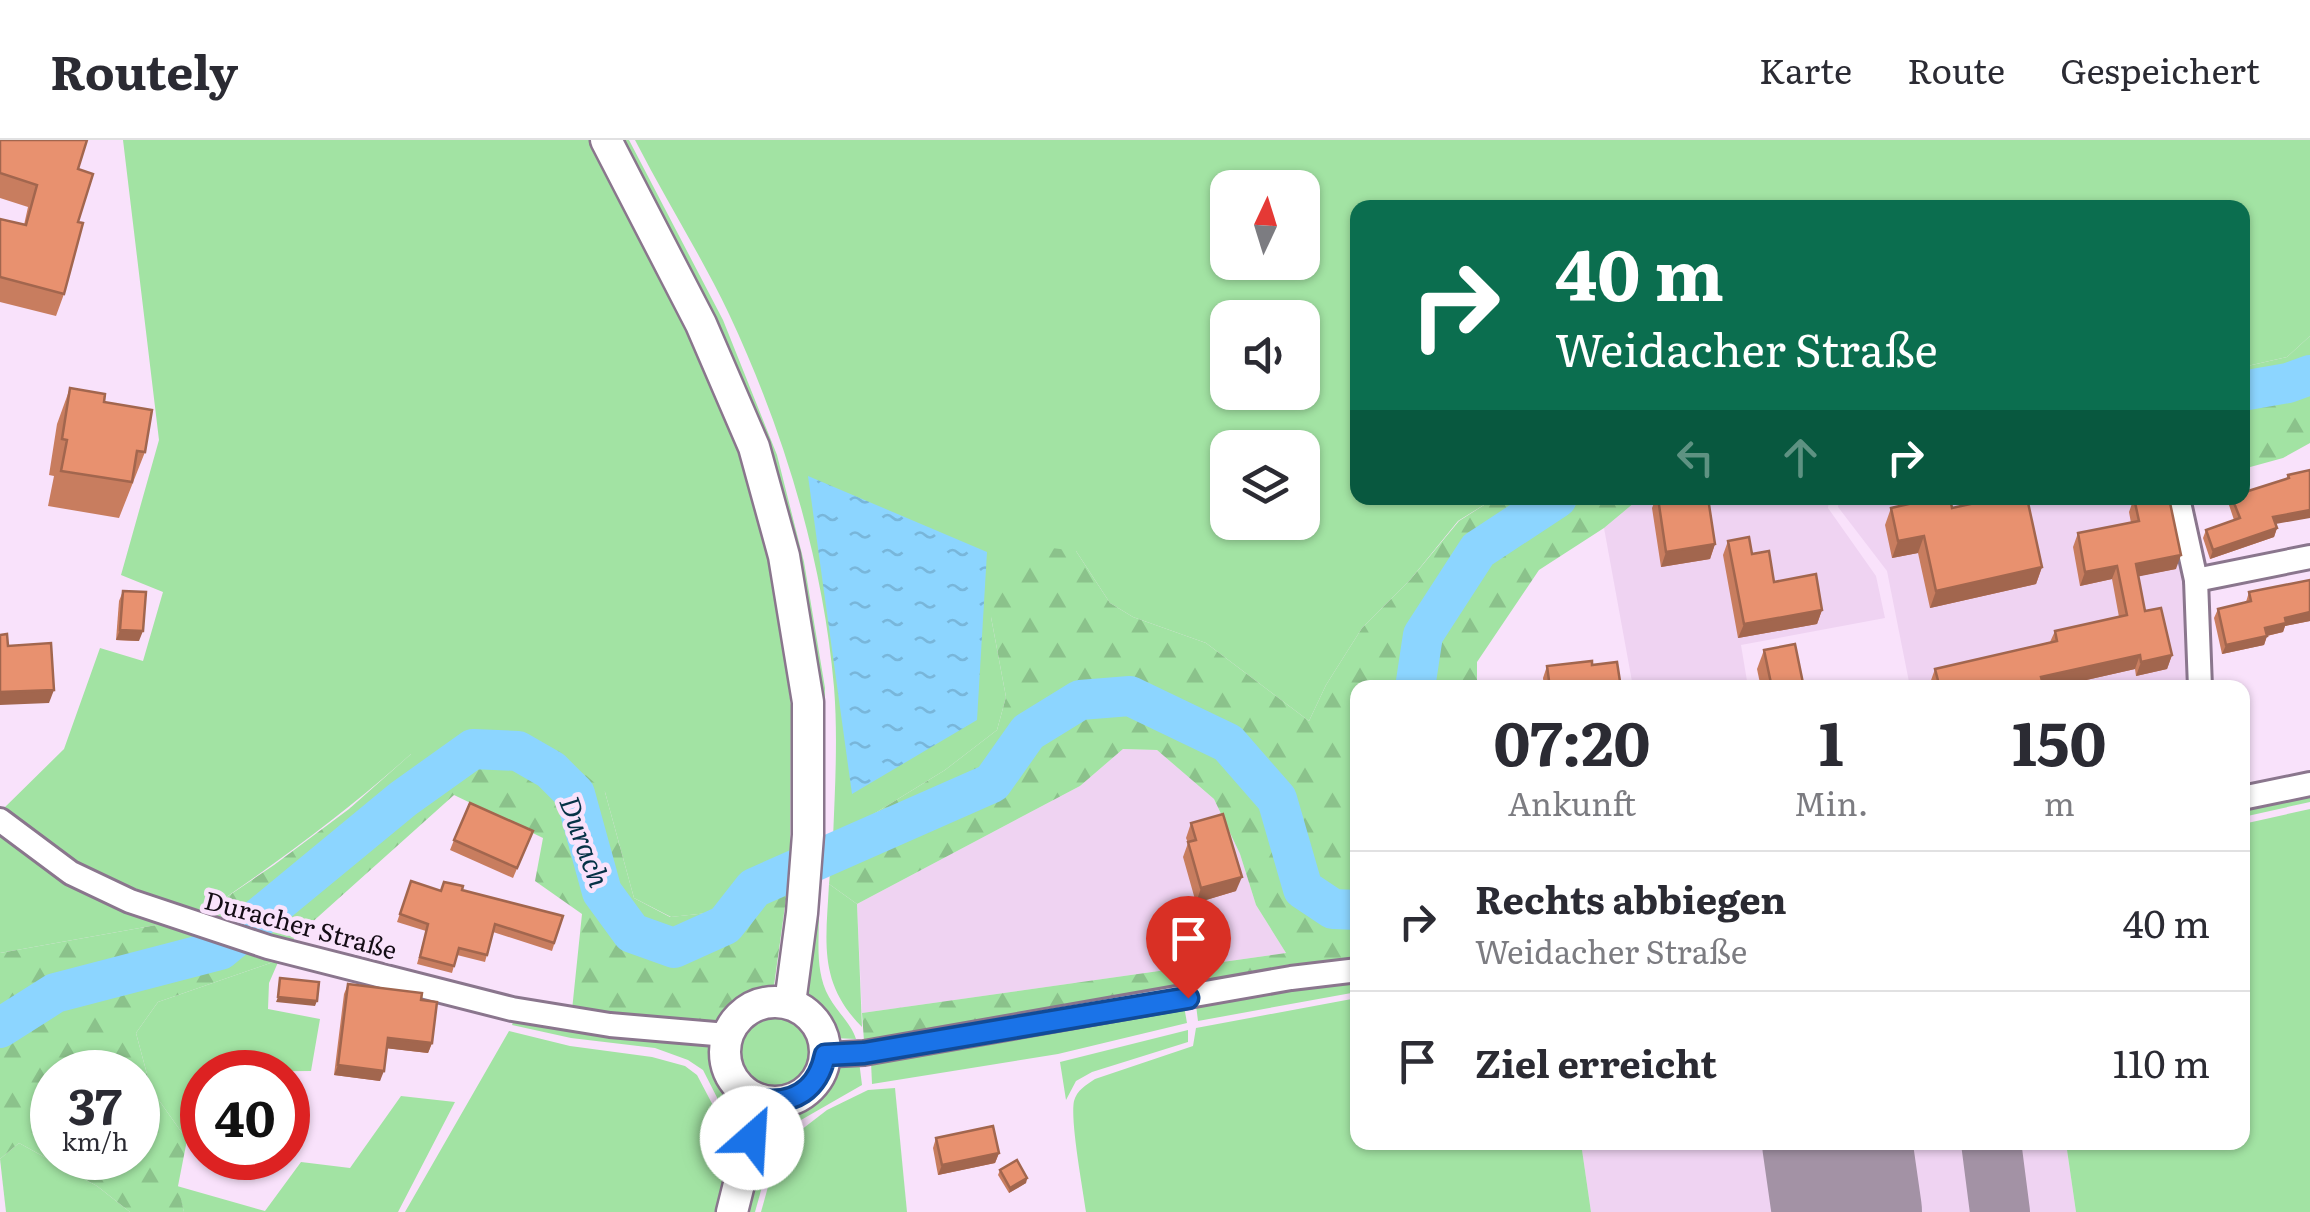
<!DOCTYPE html>
<html lang="de">
<meta charset="utf-8">
<style>
:root{--surface:#fff;--page:#f7f7f7;--text:#2b2b33;--muted:#7c7c81;--line:#e1e1e2}
body{margin:0;font-family:Literata,serif;background:var(--page);color:var(--text);height:100vh;display:flex;flex-direction:column;font-size:38px;white-space:nowrap}
*{box-sizing:border-box;margin:0}
p{font-size:32px;color:var(--muted)}
.icon{flex:none;width:55px;height:55px;fill:none;stroke:currentColor;stroke-width:2;stroke-linecap:round;stroke-linejoin:round}
.map{position:relative;flex:1;overflow:hidden}
.panel{position:absolute;left:1350px;top:540px;width:900px;height:470px;display:flex;flex-direction:column;background:var(--surface);border-radius:20px;box-shadow:0 2px 8px #0004}
.panel>*{flex:none}
.top-card{position:absolute;left:1350px;top:60px;width:900px;height:305px;border-radius:20px;box-shadow:0 2px 8px #0004;background:#0b6e4f;color:#fff;overflow:hidden}
.needle{width:65px;rotate:4deg}
.fabs{position:absolute;left:1210px;top:30px;display:grid;gap:20px}
.fabs a{display:grid;place-items:center;width:110px;height:110px;border-radius:20px;background:var(--surface);box-shadow:0 2px 8px #0004;font-size:50px}
.speed{position:absolute;left:30px;top:910px;display:flex;gap:20px;font-size:50px;font-weight:700;text-align:center}
.speed>*{display:grid;place-content:center;width:130px;height:130px;border-radius:50%;background:var(--surface);box-shadow:0 2px 8px #0004;line-height:1}
.speed small{font-size:25px;font-weight:400}
.speed .limit{border:15px solid #d22;background:#fff;color:#111}
.pin{position:absolute;display:grid;place-items:center;width:85px;height:85px;color:#fff;margin:-102px -42px;border-radius:50% 50% 50% 0;rotate:-45deg;box-shadow:0 0 10px #0007}
.pin .icon{rotate:45deg}
.me{position:absolute;width:110px;margin:-55px;rotate:26deg;stroke-linejoin:round;filter:drop-shadow(0 0 8px #0008)}
.turn{display:flex;align-items:center;gap:35px;height:210px;padding:0 40px;font-size:45px}
.turn .icon{width:130px;height:130px;stroke-width:2.5}
.turn b{display:block;font-size:70px;line-height:85px}
.lanes{display:flex;align-items:center;height:95px;padding:0 40px;background:#0003;justify-content:center;gap:50px;direction:ltr}
.lanes .off{opacity:.35}
.eta{display:flex;justify-content:space-evenly;align-items:center;height:170px;text-align:center}
.eta b{font-size:60px;font-weight:700;line-height:70px}
ul{padding:0;list-style:none}
li{display:flex;align-items:center;gap:30px;height:140px;padding:0 40px;border-top:2px solid var(--line)}
li div{flex:1}
li b{display:block;font-size:38px}
li em{font-style:normal}
header{display:flex;align-items:center;gap:60px;box-sizing:border-box;height:140px;padding:0 50px;background:var(--surface);border-bottom:2px solid var(--line)}
header strong{font-size:48px}
nav{display:flex;gap:55px;margin-inline-start:auto;font-size:35px}
.map>svg:first-child{display:block}
</style>
<header>
<strong>Routely</strong>
<nav><a>Karte</a><a>Route</a><a>Gespeichert</a></nav>
</header>
<div class="map">
<svg width="2310" height="1072" viewBox="0 0 2310 1072">
<defs>
<pattern id="forest-firs" width="22" height="20" patternUnits="userSpaceOnUse" patternTransform="scale(2.5)"><rect width="22" height="20" fill="#a2e3a3"/><path d="M5 1l3.5 6h-7zM16 11l3.5 6h-7z" fill="#8bc28b"/></pattern>
<pattern id="water-ripples" width="26" height="14" patternUnits="userSpaceOnUse" patternTransform="scale(2.5)"><rect width="26" height="14" fill="#8cd5ff"/><path d="M2 4q2-2 4 0t4 0M15 11q2-2 4 0t4 0" fill="none" stroke="#78b6da"/></pattern>
</defs>
<rect width="100%" height="100%" fill="#f9e2fb"/>
<g fill="#efd3f2">
<path d="M 1640,358 L 1829,358 L 1828,368 L 1876,436 L 1885,478 L 1741,505 L 1748,547 L 1633,547 L 1604,388 Z"/>
<path d="M 1839,358 L 2173,358 L 2184,418 L 2194,547 L 1910,547 L 1887,431 L 1838,367 Z"/>
<path d="M 1123,609 L 1157,610 L 1214,659 L 1240,714 L 1256,765 L 1286,813 L 862,873 L 857,764 L 1080,646 Z"/>
<path d="M 1581,1003 L 2066,1003 L 2076,1072 L 1591,1072 Z"/>
</g>
<g fill="#a2e3a3" fill-rule="evenodd">
<path d="M 123,0 L 590,0 L 688,191 L 741,314 L 770,422 L 791,565 L 790,730 L 760,729 L 717,772 L 671,777 L 634,758 L 605,652 L 411,614 C 344,674 274,725 200,775 L 134,753 L 75,724 L 0,672 L 64,609 L 100,508 L 143,521 L 163,452 L 121,435 L 159,300 Z"/>
<path d="M 616,0 L 629,0 L 723,180 L 777,315 L 804,422 L 825,548 L 824,699 L 820,698 L 793,414 Z"/>
<path d="M 635,0 L 2310,0 L 2310,196 L 2287,217 L 2243,227 L 2242,68 L 1358,68 L 1358,358 L 1495,358 L 1458,381 L 1410,440 L 1362,488 L 1326,545 L 1309,581 L 1206,503 L 1133,477 L 1110,463 L 1076,411 L 991,477 L 1006,557 L 997,590 L 945,630 L 833,699 C 835,648 838,597 834,547 C 823,419 783,289 729,174 C 701,115 665,59 635,0 ZM 1228,48 L 1302,48 L 1302,122 L 1228,122 ZM 1228,178 L 1302,178 L 1302,252 L 1228,252 ZM 1228,308 L 1302,308 L 1302,382 L 1228,382 Z"/>
<path d="M 2310,652 L 2310,662 L 2243,677 L 2242,667 Z"/>
<path d="M 2310,669 L 2310,1072 L 2076,1072 L 2066,1003 L 2242,1002 L 2243,684 Z"/>
<path d="M 0,693 L 127,770 L 162,784 L 0,813 Z"/>
<path d="M 829,744 L 857,764 L 862,887 C 818,843 826,802 829,744 Z"/>
<path d="M 814,773 L 819,775 C 819,802 815,832 829,857 C 837,872 851,883 856,899 L 834,898 L 820,867 L 803,857 Z"/>
<path d="M 279,820 L 269,843 L 268,869 L 320,879 L 311,931 L 202,932 L 202,951 L 187,1000 L 151,949 L 136,893 L 158,862 Z"/>
<path d="M 1357,838 L 1357,852 L 1198,881 L 1196,865 Z"/>
<path d="M 1357,858 L 1358,1002 L 1581,1003 L 1591,1072 L 1086,1072 C 1083,1049 1070,981 1074,961 C 1077,950 1086,945 1095,939 L 1193,906 L 1196,888 Z"/>
<path d="M 1184,866 L 1187,883 L 1058,914 L 872,944 L 871,922 Z"/>
<circle cx="775" cy="912" r="40"/>
<path d="M 515,877 L 716,905 C 715,930 725,948 746,963 L 740,987 L 732,987 L 703,930 L 688,920 L 655,908 L 571,898 L 512,885 Z"/>
<path d="M 1188,890 L 1188,902 L 1092,932 L 1076,941 L 1066,960 L 1060,922 Z"/>
<path d="M 509,891 L 570,906 L 652,917 L 685,926 L 697,935 L 728,994 L 737,998 L 718,1072 L 405,1072 Z"/>
<path d="M 859,921 L 862,945 L 801,980 L 780,999 L 765,996 L 772,971 C 806,969 822,957 833,924 Z"/>
<path d="M 895,948 L 907,1072 L 761,1072 L 779,1007 L 827,970 L 868,950 Z"/>
<path d="M 401,956 L 455,962 L 398,1072 L 184,1072 L 177,1046 L 265,1071 L 301,1022 L 350,1028 Z"/>
<path d="M 19,1003 L 97,1046 L 130,1072 L 6,1072 L 0,1019 Z"/>
<path d="M 758,1007 L 772,1011 L 755,1072 L 742,1072 Z"/>
</g>
<g fill="url(#forest-firs)" fill-rule="evenodd">
<path d="M 2310,196 L 2310,303 L 2283,318 L 2243,329 L 2243,227 L 2287,217 Z"/>
<path d="M 1495,358 L 1640,358 L 1604,388 L 1539,430 L 1477,522 L 1477,547 L 1358,548 L 1357,822 L 864,901 L 862,873 L 1286,813 L 1256,765 L 1240,714 L 1214,659 L 1157,610 L 1123,609 L 1080,646 L 857,764 L 829,744 L 833,699 L 945,630 L 997,590 L 1006,557 L 991,477 L 993,433 L 1044,407 L 1076,411 L 1110,463 L 1133,477 L 1206,503 L 1309,581 L 1326,545 L 1362,488 L 1410,440 L 1459,381 Z"/>
<path d="M 465,592 L 514,593 L 555,608 L 605,652 L 634,758 L 670,777 L 717,772 L 760,729 L 790,730 L 773,853 C 750,853 736,864 721,881 L 572,870 L 582,774 L 535,741 L 543,698 L 454,655 L 290,802 L 200,775 L 274,725 L 349,669 L 411,614 Z"/>
<path d="M 162,784 L 279,820 L 158,862 L 136,893 L 151,949 L 187,1000 L 178,1046 L 184,1072 L 130,1072 L 97,1046 L 19,1003 L 0,1019 L 0,813 ZM 52,932 L 138,932 L 138,1018 L 52,1018 Z"/>
</g>
<path fill="url(#water-ripples)" d="M 808,336 L 987,412 L 977,580 L 852,654 Z"/>
<g fill="none" stroke-linecap="round" stroke-linejoin="round">
<g stroke="#8cd5ff" stroke-width="40">
<path d="M 2242,251 L 2288,243 L 2310,235"/>
<path d="M 1415,548 L 1423,495 L 1478,410 L 1557,358"/>
<path d="M 0,888 L 55,853 L 220,810 L 403,659 L 473,609 L 518,611 L 551,630 L 575,654 L 602,752 L 632,793 L 674,808 L 725,785 L 754,748 L 992,643 L 1028,592 L 1080,560 L 1130,556 L 1228,603 L 1277,659 L 1303,749 L 1333,769 L 1358,770"/>
</g>
<path stroke="#a392a5" stroke-width="60" d="M 1991,1002 L 2000,1072"/>
<path stroke="#a392a5" stroke-width="150" d="M 1837,1002 L 1847,1072"/>
<defs>
<g id="minor">
<path d="M 2178,358 L 2196,440 L 2200,548"/>
<path d="M 2196,440 L 2310,417"/>
<path d="M 2242,658 L 2310,644"/>
<path d="M 0,680 L 71,733 L 130,761 L 268,807 L 512,869 L 610,885 L 727,895"/>
<path d="M 825,915 L 864,913 L 1291,838 L 1358,830"/>
</g>
<g id="tertiary">
<path d="M 606,0 L 701,184 L 754,307 L 784,416 L 808,562 L 808,695 L 802,773 L 790,863"/>
<circle cx="775" cy="912" r="50"/>
<path d="M 732,1072 L 760,960"/>
</g>
</defs>
<use href="#minor" stroke="#8a768d" stroke-width="28"/>
<use href="#tertiary" stroke="#8a768d" stroke-width="35"/>
<use href="#minor" stroke="#fff" stroke-width="22"/>
<use href="#tertiary" stroke="#fff" stroke-width="30"/>
</g>
<g fill="#c87d5f">
<path d="M 0,0 L 78,29 L 78,82 L 64,154 L 56,176 L 0,162 L 0,79 L 24,85 L 28,67 L 0,58 Z"/>
<path d="M 70,248 L 104,262 L 145,312 L 119,378 L 48,366 L 54,336 L 49,335 L 57,284 Z"/>
<path d="M 2310,330 L 2275,384 L 2277,388 L 2274,397 L 2210,419 L 2203,398 L 2206,390 L 2234,380 L 2229,365 L 2232,358 L 2286,339 L 2288,335 Z"/>
<path d="M 1656,358 L 1719,358 L 1708,360 L 1715,404 L 1710,419 L 1661,427 L 1652,368 Z"/>
<path d="M 2134,358 L 2176,429 L 2138,436 L 2145,471 L 2172,515 L 2167,529 L 2136,536 L 2135,529 L 2051,548 L 1931,548 L 1930,543 L 1935,529 L 2050,502 L 2055,491 L 2119,477 L 2112,439 L 2080,446 L 2073,407 L 2078,393 L 2131,383 L 2129,372 Z"/>
<path d="M 1891,368 L 1952,368 L 2042,427 L 2036,444 L 1930,468 L 1918,413 L 1892,418 L 1885,385 Z"/>
<path d="M 1728,401 L 1752,414 L 1774,442 L 1822,470 L 1817,484 L 1738,498 L 1723,415 Z"/>
<path d="M 2310,440 L 2310,481 L 2285,486 L 2283,492 L 2267,496 L 2264,505 L 2222,514 L 2214,478 L 2218,469 L 2246,462 L 2249,452 Z"/>
<path d="M 123,451 L 139,501 L 116,500 L 119,461 Z"/>
<path d="M 1764,510 L 1804,548 L 1761,548 L 1757,529 Z"/>
<path d="M 1592,525 L 1621,548 L 1544,548 L 1543,538 L 1547,526 Z"/>
<path d="M 1191,683 L 1236,751 L 1196,763 L 1183,717 L 1188,703 L 1186,698 Z"/>
<path d="M 533,691 L 513,738 L 450,710 L 454,700 Z"/>
<path d="M 411,741 L 441,751 L 444,742 L 462,750 L 563,776 L 552,811 L 493,792 L 485,822 L 457,815 L 452,833 L 417,824 L 426,791 L 397,782 Z"/>
<path d="M 348,844 L 421,860 L 432,903 L 428,913 L 386,908 L 380,941 L 334,935 L 344,854 Z"/>
<path d="M 936,998 L 999,1013 L 995,1023 L 938,1035 L 933,1008 Z"/>
<path d="M 1000,1030 L 1027,1038 L 1026,1043 L 1009,1053 L 998,1035 Z"/>
</g>
<g fill="#a2664e">
<path d="M 2310,370 L 2310,378 L 2270,385 L 2273,377 Z"/>
<path d="M 2277,388 L 2274,397 L 2210,419 L 2213,410 Z"/>
<path d="M 1924,396 L 1918,413 L 1892,418 L 1898,401 Z"/>
<path d="M 1715,404 L 1710,419 L 1661,427 L 1666,412 Z"/>
<path d="M 2181,415 L 2176,429 L 2131,438 L 2136,424 Z"/>
<path d="M 2117,426 L 2112,439 L 2080,446 L 2085,432 Z"/>
<path d="M 2042,427 L 2036,444 L 1930,468 L 1936,451 Z"/>
<path d="M 1822,470 L 1817,484 L 1738,498 L 1744,484 Z"/>
<path d="M 2310,472 L 2310,481 L 2285,486 L 2283,492 L 2262,497 L 2265,488 L 2285,478 Z"/>
<path d="M 120,490 L 143,491 L 139,501 L 116,500 Z"/>
<path d="M 2267,496 L 2264,505 L 2222,514 L 2226,505 Z"/>
<path d="M 2140,515 L 2135,529 L 2051,548 L 2038,548 L 2041,537 Z"/>
<path d="M 2172,515 L 2167,529 L 2136,536 L 2141,522 Z"/>
<path d="M 54,550 L 49,563 L 0,565 L 0,552 Z"/>
<path d="M 1242,737 L 1236,751 L 1196,763 L 1201,748 Z"/>
<path d="M 278,857 L 317,861 L 315,866 L 276,862 Z"/>
<path d="M 388,898 L 432,903 L 428,913 L 384,908 Z"/>
<path d="M 338,925 L 384,931 L 380,941 L 334,935 Z"/>
<path d="M 999,1013 L 995,1023 L 938,1035 L 942,1025 Z"/>
<path d="M 223,1018 L 241,1018 L 275,1022 L 272,1031 L 221,1024 Z"/>
<path d="M 1027,1038 L 1026,1043 L 1009,1053 L 1010,1048 Z"/>
</g>
<g fill="#e8916f" stroke="#a2664e" stroke-width="2.5">
<path d="M 0,0 L 87,0 L 78,29 L 93,34 L 78,82 L 83,83 L 64,154 L 0,137 L 0,79 L 26,85 L 37,45 L 0,33 Z"/>
<path d="M 70,248 L 105,254 L 104,262 L 152,270 L 145,312 L 137,311 L 132,342 L 61,331 L 67,300 L 62,299 Z"/>
<path d="M 2310,330 L 2310,370 L 2273,377 L 2277,388 L 2213,410 L 2206,390 L 2240,378 L 2232,358 L 2242,358 L 2242,353 L 2289,338 L 2288,335 Z"/>
<path d="M 1658,358 L 1708,358 L 1715,404 L 1666,412 Z"/>
<path d="M 1935,358 L 1950,358 L 1952,368 L 1998,358 L 2027,358 L 2042,427 L 1936,451 L 1924,396 L 1898,401 L 1891,368 Z"/>
<path d="M 2134,358 L 2169,358 L 2181,415 L 2136,424 L 2145,471 L 2161,468 L 2172,515 L 2141,522 L 2140,515 L 2041,537 L 2044,548 L 1940,548 L 1935,529 L 2057,501 L 2055,491 L 2127,475 L 2117,426 L 2085,432 L 2078,393 L 2139,381 Z"/>
<path d="M 1749,397 L 1752,414 L 1769,411 L 1774,442 L 1816,434 L 1822,470 L 1744,484 L 1728,401 Z"/>
<path d="M 2310,440 L 2310,472 L 2285,478 L 2286,483 L 2265,488 L 2267,496 L 2226,505 L 2218,469 L 2251,461 L 2249,452 Z"/>
<path d="M 123,451 L 146,452 L 143,491 L 120,490 Z"/>
<path d="M 7,494 L 8,506 L 51,503 L 54,550 L 0,552 L 0,495 Z"/>
<path d="M 1795,504 L 1804,548 L 1772,548 L 1764,510 Z"/>
<path d="M 1592,521 L 1592,525 L 1617,522 L 1621,548 L 1550,548 L 1547,526 Z"/>
<path d="M 470,663 L 533,691 L 517,728 L 454,700 Z"/>
<path d="M 1223,674 L 1242,737 L 1201,748 L 1188,702 L 1196,700 L 1191,683 Z"/>
<path d="M 411,741 L 441,751 L 444,742 L 463,746 L 462,750 L 563,776 L 554,803 L 495,784 L 487,815 L 459,808 L 454,826 L 420,817 L 428,784 L 400,774 Z"/>
<path d="M 280,838 L 319,842 L 317,861 L 278,857 Z"/>
<path d="M 348,844 L 422,853 L 421,860 L 437,862 L 432,903 L 388,898 L 384,931 L 338,925 Z"/>
<path d="M 288,940 L 297,941 L 290,996 L 288,996 Z"/>
<path d="M 993,986 L 999,1013 L 942,1025 L 936,998 Z"/>
<path d="M 241,1018 L 276,1018 L 275,1022 Z"/>
<path d="M 1017,1020 L 1027,1038 L 1010,1048 L 1000,1030 Z"/>
</g>
<g fill="none" stroke-linecap="round" stroke-linejoin="round">
<defs>
<path id="route" d="M 752,998 L 760,960 C 794,965 818,949 825,915 L 864,913 L 1188,858"/>
</defs>
<use href="#route" stroke="#114b97" stroke-width="25"/>
<use href="#route" stroke="#1a73e8" stroke-width="18"/>
</g>
<g text-anchor="middle" dominant-baseline="central" stroke-width="9" stroke-linejoin="round" paint-order="stroke">
<g font-size="25" fill="#140c15" stroke="#f9e2fb">
<text transform="translate(301 784) rotate(15)">Duracher Straße</text>
</g>
<g font-size="28" font-style="italic" fill="#053246" stroke="#f9e2fb">
<text transform="translate(586 701) rotate(70)">Durach</text>
</g>
</g>
</svg>
<div class="fabs">
<a><svg class="needle" viewBox="-14 -14 28 28"><path d="M0-13l5 13h-10z" fill="#e53935"/><path d="M0 13l5-13h-10z" fill="#7c7c81"/></svg></a>
<a><svg class="icon" aria-label="sound" viewBox="0 0 24 24"><path d="M4 9h4l5-4v14l-5-4H4zM17 9q2 3 0 6"/></svg></a>
<a><svg class="icon" aria-label="layers" viewBox="0 0 24 24"><path d="M12 4l9 5-9 5-9-5zM3 14l9 5 9-5"/></svg></a>
</div>
<div class="speed"><div>37<small>km/h</small></div><div class="limit">40</div></div>
<div class="pin" style="left:1188px;top:858px;background:#d93025"><svg class="icon" aria-label="arrive" viewBox="0 0 24 24"><path d="M6 21V4h12l-3 4 3 4H6"/></svg></div>
<svg class="me" style="left:752px;top:998px" viewBox="-20 -20 40 40"><circle r="19" fill="#fff"/><path d="M0-13L10 11 0 6-10 11z" fill="#1a73e8"/></svg>
<div class="top-card">
<div class="turn"><svg class="icon" aria-label="right" viewBox="0 0 24 24"><path d="M7 20v-9h11M14 6l5 5-5 5"/></svg><div><b>40 m</b>Weidacher Straße</div></div>
<div class="lanes"><svg class="icon off" aria-label="left" viewBox="0 0 24 24"><path d="M17 20v-9H6M10 6l-5 5 5 5"/></svg><svg class="icon off" aria-label="ahead" viewBox="0 0 24 24"><path d="M12 20V5M6 11l6-6 6 6"/></svg><svg class="icon" aria-label="right" viewBox="0 0 24 24"><path d="M7 20v-9h11M14 6l5 5-5 5"/></svg></div>
</div>
<section class="panel">
<div class="eta">
<div><b>07:20</b><p>Ankunft</p></div>
<div><b>1</b><p>Min.</p></div>
<div><b>150</b><p>m</p></div>
</div>
<ul>
<li><svg class="icon" aria-label="right" viewBox="0 0 24 24"><path d="M7 20v-9h11M14 6l5 5-5 5"/></svg><div><b>Rechts abbiegen</b><p>Weidacher Straße</p></div><em>40 m</em></li>
<li><svg class="icon" aria-label="arrive" viewBox="0 0 24 24"><path d="M6 21V4h12l-3 4 3 4H6"/></svg><div><b>Ziel erreicht</b></div><em>110 m</em></li>
</ul>
</section>
</div>
